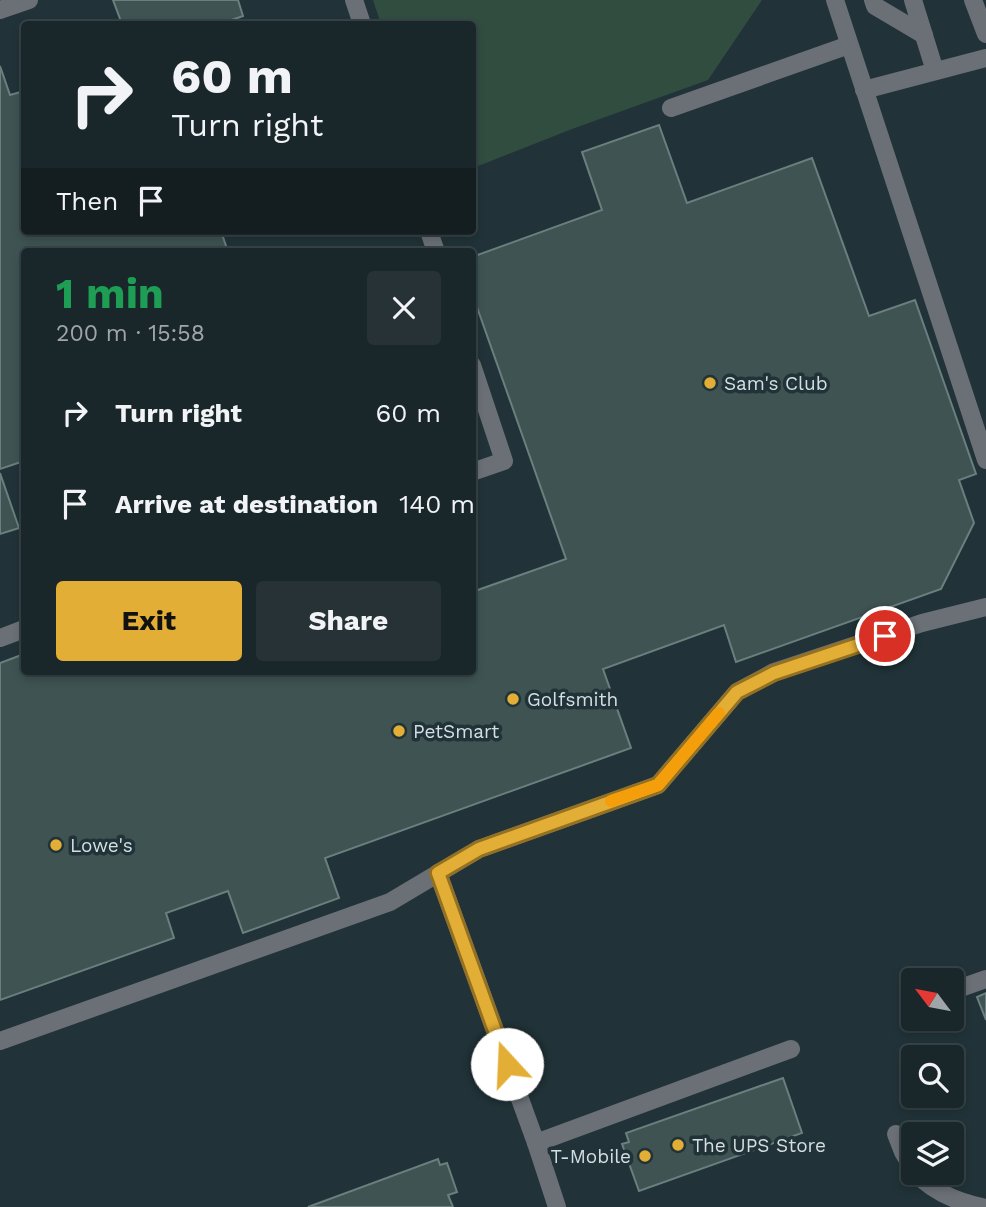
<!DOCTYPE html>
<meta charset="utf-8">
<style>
:root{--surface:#19262a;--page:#263236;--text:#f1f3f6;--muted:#9fa5a8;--line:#374347;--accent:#e3ae35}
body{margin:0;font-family:"Work Sans",sans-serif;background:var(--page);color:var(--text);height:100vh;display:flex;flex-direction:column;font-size:26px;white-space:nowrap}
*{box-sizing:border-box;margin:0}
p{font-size:23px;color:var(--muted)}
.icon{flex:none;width:38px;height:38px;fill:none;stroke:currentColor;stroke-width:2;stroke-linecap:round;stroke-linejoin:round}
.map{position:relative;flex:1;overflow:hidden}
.panel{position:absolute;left:21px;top:248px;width:455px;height:427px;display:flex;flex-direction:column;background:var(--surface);border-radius:7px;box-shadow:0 4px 10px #0003,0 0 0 2px var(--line)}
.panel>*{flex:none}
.guide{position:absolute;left:21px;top:21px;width:455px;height:214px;border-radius:7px;box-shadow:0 4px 10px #0003,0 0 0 2px var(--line);background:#19262a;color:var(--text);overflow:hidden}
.needle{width:46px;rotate:302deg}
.buttons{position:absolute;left:901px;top:968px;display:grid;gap:14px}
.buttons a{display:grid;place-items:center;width:63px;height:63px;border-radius:7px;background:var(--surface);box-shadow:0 4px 10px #0003,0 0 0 2px var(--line);font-size:35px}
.pin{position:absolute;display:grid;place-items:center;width:60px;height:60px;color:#fff;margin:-30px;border:4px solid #fff;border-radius:50%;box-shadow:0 2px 7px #0007}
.me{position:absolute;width:77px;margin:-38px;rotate:340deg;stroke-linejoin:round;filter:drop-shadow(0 0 5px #0008)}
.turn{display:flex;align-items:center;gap:24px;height:147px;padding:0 35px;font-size:32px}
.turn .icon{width:91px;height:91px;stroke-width:2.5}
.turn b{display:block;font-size:49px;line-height:60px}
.then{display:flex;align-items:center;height:66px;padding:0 35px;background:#0003;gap:14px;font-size:26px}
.round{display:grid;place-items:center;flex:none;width:74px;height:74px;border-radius:7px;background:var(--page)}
.summary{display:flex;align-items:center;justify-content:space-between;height:119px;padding:0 35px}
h1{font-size:42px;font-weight:700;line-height:52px;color:#1e9e55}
.button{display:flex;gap:14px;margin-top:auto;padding:14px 35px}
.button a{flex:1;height:80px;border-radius:7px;background:var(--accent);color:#111;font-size:28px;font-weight:700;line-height:80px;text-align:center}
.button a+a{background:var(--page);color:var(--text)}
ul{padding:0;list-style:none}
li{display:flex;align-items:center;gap:21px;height:91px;padding:0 35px}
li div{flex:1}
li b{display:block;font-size:26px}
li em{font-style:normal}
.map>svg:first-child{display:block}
</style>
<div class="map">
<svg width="986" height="1207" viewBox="0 0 986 1207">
<rect width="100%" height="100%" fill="#213338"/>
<path fill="#304d40" d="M 373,0 L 762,0 L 708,80 L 572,129 L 473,168 L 472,24 L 381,24 Z"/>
<g fill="#3e5352" stroke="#6a7f7e" stroke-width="2">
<path d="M 113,0 L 238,0 L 243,16 L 220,24 L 122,24 Z"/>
<path d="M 0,66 L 10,95 L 24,91 L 24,231 L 221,231 L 228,252 L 24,252 L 24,461 L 0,469 Z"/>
<path d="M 659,125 L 687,203 L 812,158 L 869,316 L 915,300 L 976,474 L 959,480 L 974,523 L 941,589 L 736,662 L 724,625 L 603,669 L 631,748 L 325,858 L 339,898 L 243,933 L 228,891 L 166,913 L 174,938 L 0,1000 L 0,663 L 24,654 L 24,672 L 472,672 L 472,592 L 566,559 L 472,293 L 472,257 L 602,210 L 582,152 Z"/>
<path d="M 0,473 L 19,528 L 0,534 Z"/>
<path d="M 986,993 L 986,1020 L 977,997 Z"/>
<path d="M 783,1078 L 802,1133 L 639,1191 L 622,1144 L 629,1142 L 626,1133 Z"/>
<path d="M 438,1159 L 440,1165 L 447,1163 L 457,1192 L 448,1195 L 453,1207 L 308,1207 Z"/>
</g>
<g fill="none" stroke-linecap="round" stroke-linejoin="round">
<g stroke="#6a7076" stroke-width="18">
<path d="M 354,0 L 362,24"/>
<path d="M 835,0 L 986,460"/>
<path d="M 873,0 L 875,6 L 924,35"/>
<path d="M 913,0 L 935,71"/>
<path d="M 973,0 L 986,34"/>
<path d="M 0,10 L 29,0"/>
<path d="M 864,90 L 986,58"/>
<path d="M 671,108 L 849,45"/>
<path d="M 429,231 L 436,252"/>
<path d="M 472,365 L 504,461 L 472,472"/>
<path d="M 0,638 L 24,629"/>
<path d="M 438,873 L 536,1143 L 557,1207"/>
<path d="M 952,991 L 986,979"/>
<path d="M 0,1041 L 390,902 L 479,849 L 658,785 L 737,692 L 774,672 L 922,623 L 986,607"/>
<path d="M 896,1134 L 903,1152 L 914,1170"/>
<path d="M 536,1143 L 791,1049"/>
<path d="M 915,1172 C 932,1191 958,1202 982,1207"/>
</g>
</g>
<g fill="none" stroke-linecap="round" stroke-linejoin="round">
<defs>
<path id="route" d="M 507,1064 L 438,873 L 479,849 L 658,785 L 737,692 L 774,673 L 885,636"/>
</defs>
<use href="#route" stroke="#947122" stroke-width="18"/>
<use href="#route" stroke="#e3ae35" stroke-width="12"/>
<path stroke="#f59e0b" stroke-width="12" d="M 611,801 L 658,785 L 719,713"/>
</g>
<g fill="#e3ae35" stroke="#213338" stroke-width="2.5">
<circle cx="710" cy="383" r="7"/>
<circle cx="513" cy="699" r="7"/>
<circle cx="399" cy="731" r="7"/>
<circle cx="56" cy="845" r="7"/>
<circle cx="678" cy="1145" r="7"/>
<circle cx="645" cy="1156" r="7"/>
</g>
<g text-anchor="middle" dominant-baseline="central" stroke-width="7" stroke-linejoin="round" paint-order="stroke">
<g font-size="19" fill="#d4dfe2" stroke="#213338" text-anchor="start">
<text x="724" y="383">Sam's Club</text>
<text x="527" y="699">Golfsmith</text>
<text x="413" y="731">PetSmart</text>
<text x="70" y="845">Lowe's</text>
<text x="692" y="1145">The UPS Store</text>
<text x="631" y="1156" text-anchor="end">T-Mobile</text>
</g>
</g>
</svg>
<div class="buttons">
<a><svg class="needle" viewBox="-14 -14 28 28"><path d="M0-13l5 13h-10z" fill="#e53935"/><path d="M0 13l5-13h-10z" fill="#9fa5a8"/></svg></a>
<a><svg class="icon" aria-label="search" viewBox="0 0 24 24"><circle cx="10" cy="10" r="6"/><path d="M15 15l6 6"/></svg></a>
<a><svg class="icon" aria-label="layers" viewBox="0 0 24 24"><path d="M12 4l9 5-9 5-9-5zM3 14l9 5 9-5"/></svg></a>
</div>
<div class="pin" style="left:885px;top:636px;background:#d93025"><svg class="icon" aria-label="arrive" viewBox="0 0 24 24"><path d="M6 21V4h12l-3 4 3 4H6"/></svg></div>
<svg class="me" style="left:507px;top:1064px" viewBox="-20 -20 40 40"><circle r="19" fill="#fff"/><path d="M0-13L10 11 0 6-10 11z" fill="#e3ae35"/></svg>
<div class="guide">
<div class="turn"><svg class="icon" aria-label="right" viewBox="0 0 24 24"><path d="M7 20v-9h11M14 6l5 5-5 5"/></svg><div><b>60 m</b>Turn right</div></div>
<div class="then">Then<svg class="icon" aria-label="arrive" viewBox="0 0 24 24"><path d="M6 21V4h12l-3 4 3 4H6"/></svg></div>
</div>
<section class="panel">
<div class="summary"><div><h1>1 min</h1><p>200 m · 15:58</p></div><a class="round"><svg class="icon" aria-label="close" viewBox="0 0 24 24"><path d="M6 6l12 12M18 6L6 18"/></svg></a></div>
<ul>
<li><svg class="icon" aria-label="right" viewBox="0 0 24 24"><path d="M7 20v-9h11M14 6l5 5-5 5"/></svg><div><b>Turn right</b></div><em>60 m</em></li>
<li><svg class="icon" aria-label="arrive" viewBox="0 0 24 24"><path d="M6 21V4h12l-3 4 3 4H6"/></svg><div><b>Arrive at destination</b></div><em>140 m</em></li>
</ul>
<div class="button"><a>Exit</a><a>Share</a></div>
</section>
</div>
